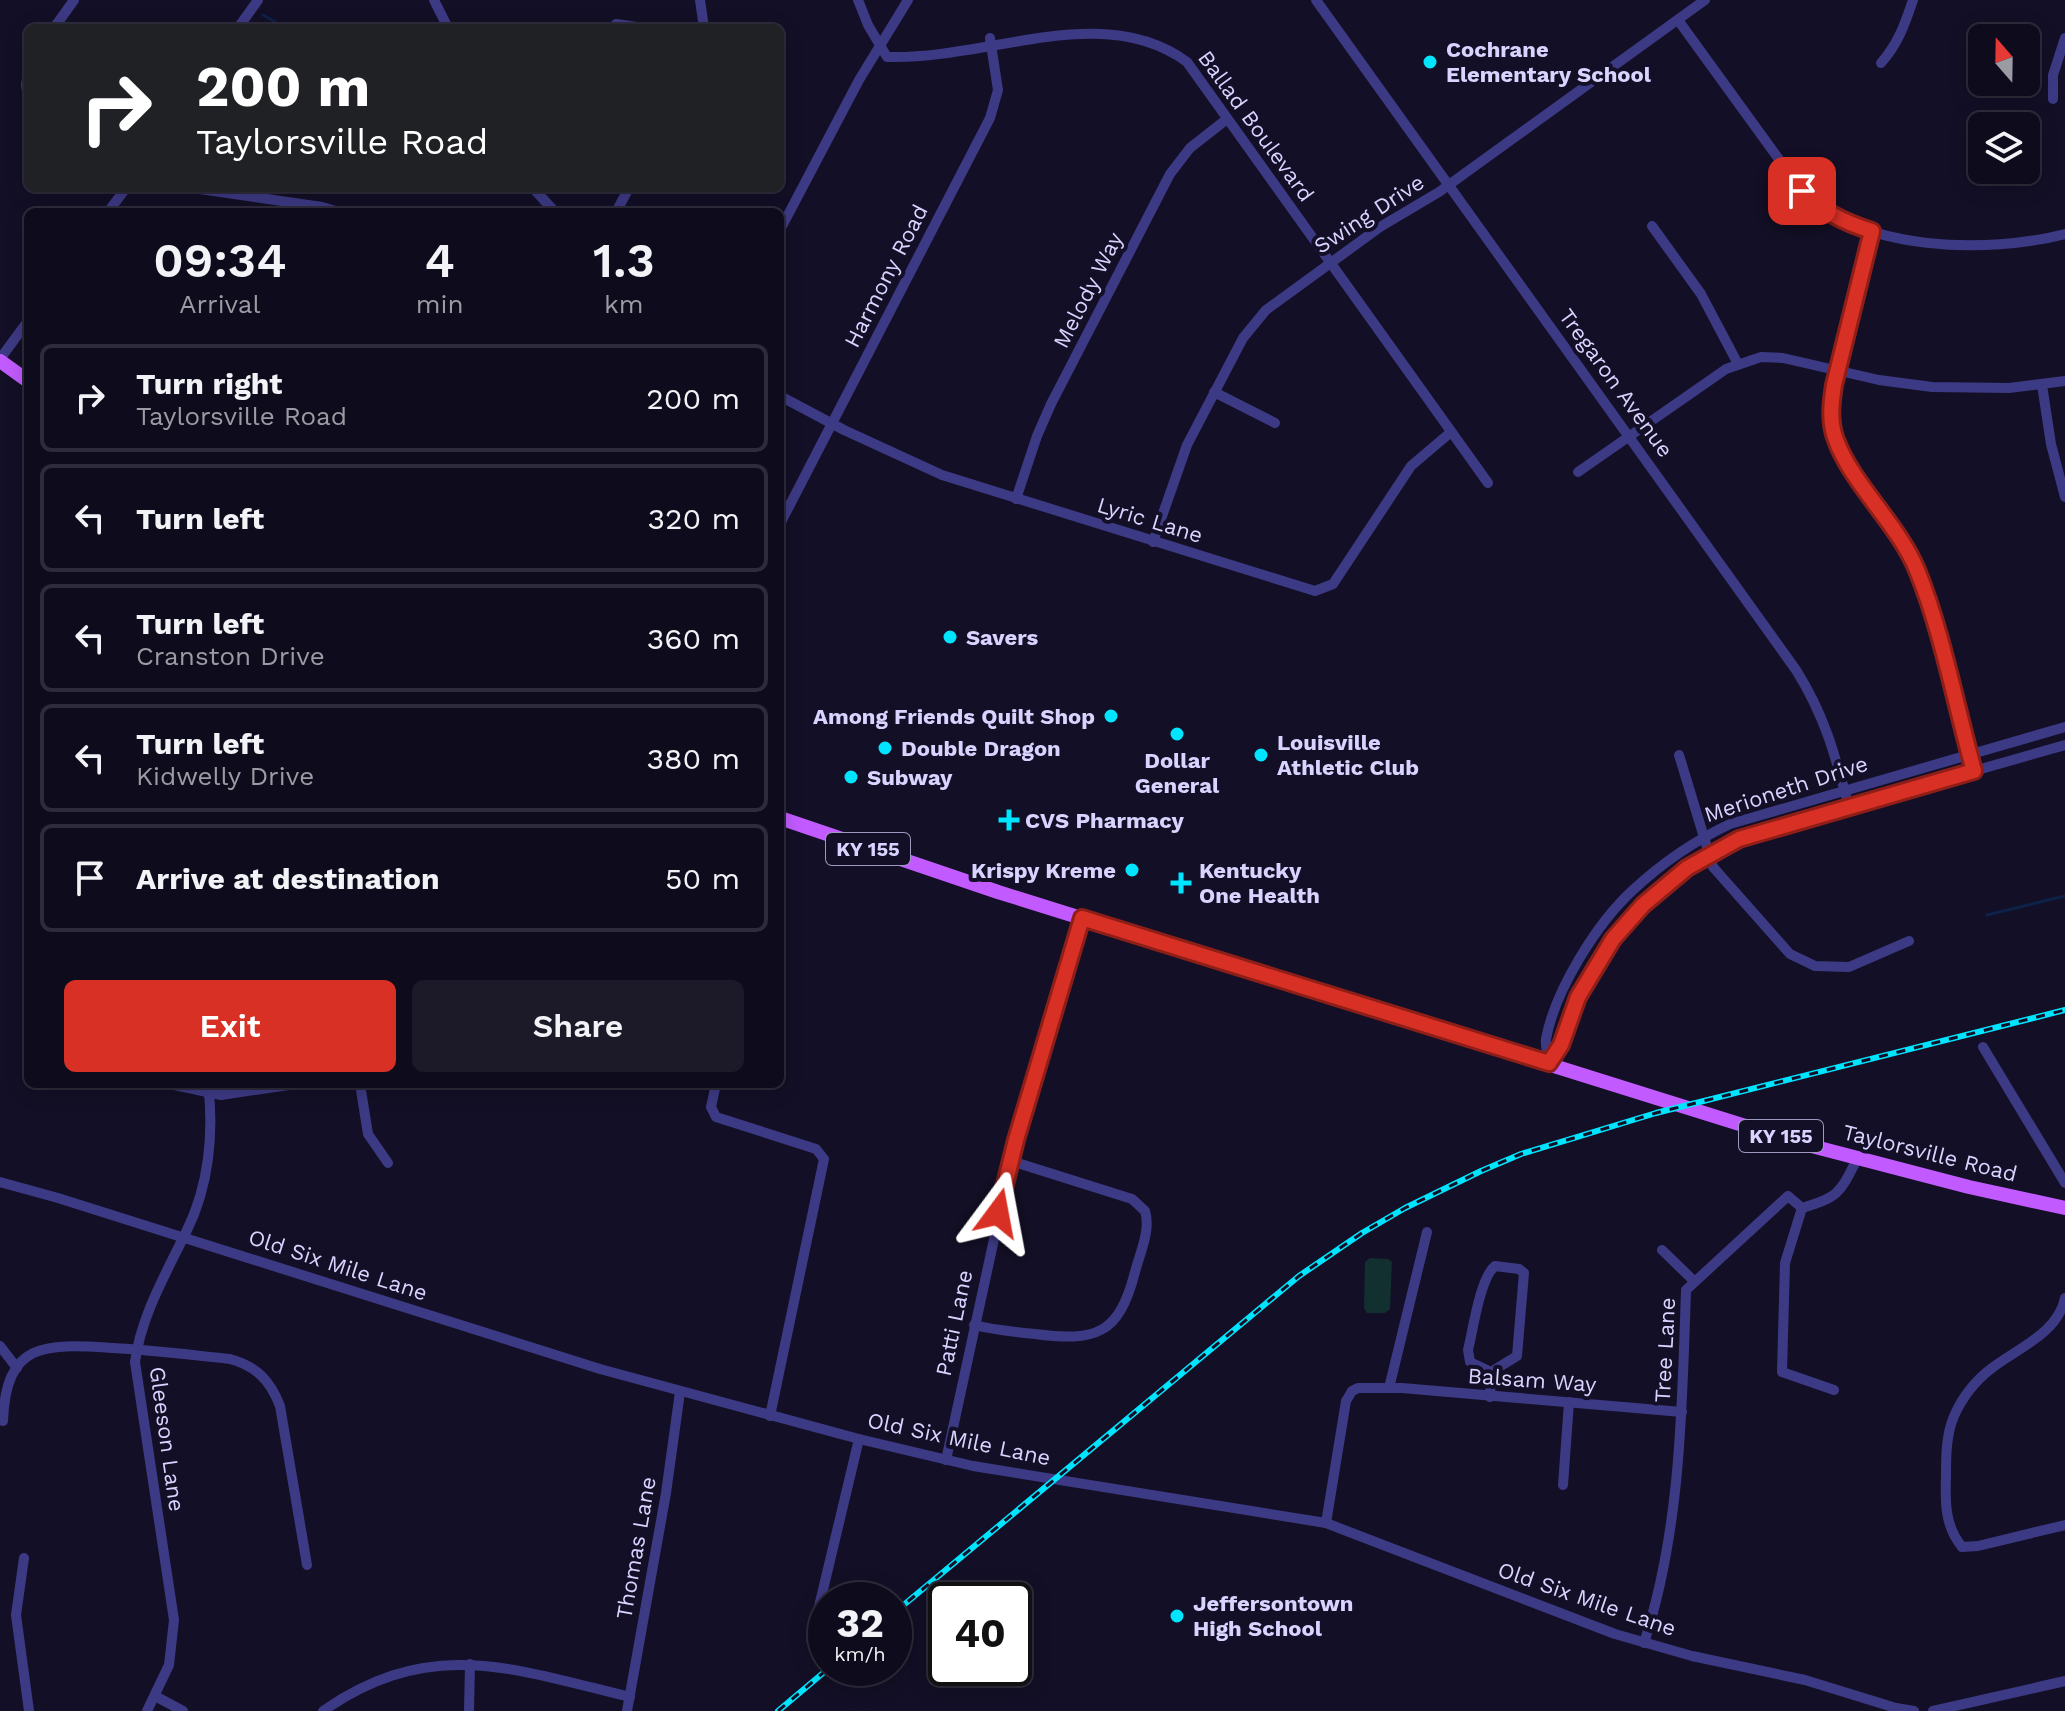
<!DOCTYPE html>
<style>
:root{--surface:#0e0b1c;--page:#1c1929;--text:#f1f3f6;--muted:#9b9ba3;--line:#2e2b3b;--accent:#d93025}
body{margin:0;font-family:"Work Sans",sans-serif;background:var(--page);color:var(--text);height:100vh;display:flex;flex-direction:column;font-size:30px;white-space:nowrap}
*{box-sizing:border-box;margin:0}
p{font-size:26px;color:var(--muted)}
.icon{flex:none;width:44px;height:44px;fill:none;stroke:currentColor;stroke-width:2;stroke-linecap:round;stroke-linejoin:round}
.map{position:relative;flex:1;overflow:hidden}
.panel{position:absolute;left:24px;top:208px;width:760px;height:880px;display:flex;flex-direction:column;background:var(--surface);border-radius:12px;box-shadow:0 4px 20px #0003,0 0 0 2px var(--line)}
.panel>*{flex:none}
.guide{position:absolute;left:24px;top:24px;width:760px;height:168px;border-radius:12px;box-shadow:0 4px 20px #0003,0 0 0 2px var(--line);background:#202124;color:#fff;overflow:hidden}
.needle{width:52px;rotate:340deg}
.fabs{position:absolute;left:1968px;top:24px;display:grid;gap:16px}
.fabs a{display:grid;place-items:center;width:72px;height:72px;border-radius:12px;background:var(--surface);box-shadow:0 4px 20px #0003,0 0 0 2px var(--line);font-size:40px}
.speed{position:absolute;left:808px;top:1582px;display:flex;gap:16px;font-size:40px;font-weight:700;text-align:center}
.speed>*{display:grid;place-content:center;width:104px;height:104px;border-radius:50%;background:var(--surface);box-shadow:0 4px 20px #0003,0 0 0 2px var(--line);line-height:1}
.speed small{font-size:20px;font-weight:400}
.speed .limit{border:4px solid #111;border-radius:12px;background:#fff;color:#111}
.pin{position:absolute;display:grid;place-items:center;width:68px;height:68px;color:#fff;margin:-34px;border-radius:16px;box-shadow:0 4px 12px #0006}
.me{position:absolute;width:88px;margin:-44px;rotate:13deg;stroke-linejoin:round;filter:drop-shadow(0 0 6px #0008)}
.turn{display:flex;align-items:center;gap:28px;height:168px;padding:0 40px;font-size:36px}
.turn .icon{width:104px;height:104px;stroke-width:2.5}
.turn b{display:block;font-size:56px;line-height:68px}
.eta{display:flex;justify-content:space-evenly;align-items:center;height:136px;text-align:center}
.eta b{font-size:48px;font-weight:600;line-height:56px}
.button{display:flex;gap:16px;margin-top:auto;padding:16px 40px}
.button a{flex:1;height:92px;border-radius:12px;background:var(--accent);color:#fff;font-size:32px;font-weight:600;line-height:92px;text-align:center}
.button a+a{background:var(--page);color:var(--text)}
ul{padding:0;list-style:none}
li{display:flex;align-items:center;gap:24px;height:108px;margin:0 16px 12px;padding:0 24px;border:4px solid var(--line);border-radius:12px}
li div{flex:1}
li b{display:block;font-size:30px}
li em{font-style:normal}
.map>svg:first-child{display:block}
</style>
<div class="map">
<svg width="2065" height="1711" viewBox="0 0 2065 1711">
<rect width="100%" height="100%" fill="#130f26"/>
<path fill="#12302f" d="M 1370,1258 L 1388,1259 L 1392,1262 L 1390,1309 L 1385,1313 L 1367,1313 L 1364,1308 L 1365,1262 Z"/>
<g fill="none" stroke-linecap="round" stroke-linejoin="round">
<g stroke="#0c2248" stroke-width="3">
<path d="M 263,15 L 286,28"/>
<path d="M 1987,915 L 2065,896"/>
</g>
<g stroke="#3d3a85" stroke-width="10">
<path d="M 434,0 L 448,28"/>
<path d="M 700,0 L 704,28"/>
<path d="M 858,0 L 868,25 L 887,57 C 990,60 1102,0 1187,62 L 1488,483"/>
<path d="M 1316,0 L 1796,670 C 1825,716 1835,755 1849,807"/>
<path d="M 1678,20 L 1802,191 C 1861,252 1988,254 2065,234"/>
<path d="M 616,24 L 644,28"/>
<path d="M 54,28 L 74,0"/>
<path d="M 238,28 L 258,0"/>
<path d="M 1881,63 C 1898,44 1905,24 1913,0"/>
<path d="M 28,71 L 26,85 L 28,98"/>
<path d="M 2053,99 L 2053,75 L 2065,38"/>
<path d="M 193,188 L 322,207 L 339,212"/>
<path d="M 533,188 L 555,212"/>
<path d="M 108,212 L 126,188"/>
<path d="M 616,212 L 629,188"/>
<path d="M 1652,226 L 1701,294 L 1738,364"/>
<path d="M 780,230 L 859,80 L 908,0"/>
<path d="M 1872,231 L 1834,385 C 1831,404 1829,422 1836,440 C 1852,484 1898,524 1917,570 C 1942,632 1956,706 1974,771"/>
<path d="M 0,359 L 28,321"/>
<path d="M 2042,385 L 2051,444 L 2065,497"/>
<path d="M 1214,392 L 1275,423"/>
<path d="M 780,396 L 844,430 L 942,475 L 1315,591 L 1333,584 L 1411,466 L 1451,432"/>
<path d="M 1578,472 L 1726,369 L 1761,357 L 1783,358 L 1879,380 L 1932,387 L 2009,388 L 2065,381"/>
<path d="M 1016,499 L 1037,436 L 1051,404 L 1170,174 L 1190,148 L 1227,119"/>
<path d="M 780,524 L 990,118 L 998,90 L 990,38"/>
<path d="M 1153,542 L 1187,445 L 1243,338 L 1266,310 L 1380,227 L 1439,192 L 1705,0"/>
<path d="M 1679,755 L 1713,867 L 1790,954 L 1815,966 L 1849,967 L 1909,941"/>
<path d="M 1983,1047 L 2065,1183"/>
<path d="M 1549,1063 C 1548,1055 1545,1046 1546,1039 C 1555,990 1597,923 1633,890 C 1662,863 1694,841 1730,824 L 2065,727"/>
<path d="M 1549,1063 C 1563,1042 1568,1019 1579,996 C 1616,918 1684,855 1767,830 L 2065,745"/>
<path d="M 170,1084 L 221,1095 L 295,1084"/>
<path d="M 360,1084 L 368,1134 L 388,1163"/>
<path d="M 716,1084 L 711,1107 L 716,1117 L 816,1149 L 824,1159 L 770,1416"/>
<path d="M 0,1182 L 58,1198 L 600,1369 L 859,1439 L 973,1466 L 1326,1523 L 1615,1634 L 1692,1656 L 1805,1680 L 1896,1708 L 1914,1711"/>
<path d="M 1802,1208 L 1785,1263 L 1782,1372 L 1834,1390"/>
<path d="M 1662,1250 L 1694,1281"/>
<path d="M 1495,1266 L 1519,1269 L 1524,1273 L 1517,1356 L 1491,1372 L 1470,1362 L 1468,1350 C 1473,1330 1480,1278 1495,1266 Z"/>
<path d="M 2065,1298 C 2058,1333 2018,1348 1992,1368 C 1976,1380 1962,1398 1954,1416 C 1946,1435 1946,1456 1946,1477 C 1945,1503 1945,1526 1962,1547 L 1978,1546 L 2065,1525"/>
<path d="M 974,1325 C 994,1330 1015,1332 1035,1334 C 1097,1342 1119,1334 1135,1272 C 1140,1253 1151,1230 1145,1211 L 1132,1199 L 1011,1161"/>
<path d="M 0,1346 L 17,1368"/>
<path d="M 1389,1388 L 1427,1232"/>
<path d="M 1490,1397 L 1491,1372"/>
<path d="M 3,1421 C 6,1340 47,1344 113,1348 C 152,1350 191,1355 230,1359 C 256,1366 270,1380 280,1406 L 307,1565"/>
<path d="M 946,1460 L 1011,1161 L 1082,918"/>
<path d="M 1563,1485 L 1569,1402"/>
<path d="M 1326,1523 L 1346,1401 L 1352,1391 L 1358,1388 L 1402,1388 L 1682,1412"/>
<path d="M 24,1558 L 16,1615 L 29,1711"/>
<path d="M 811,1640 L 859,1439"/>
<path d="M 1644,1643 C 1681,1529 1682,1408 1686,1290 L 1788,1196 L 1802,1208 C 1839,1197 1840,1193 1857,1159"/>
<path d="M 155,1696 L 183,1711"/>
<path d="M 147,1711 L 169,1665 L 174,1620 L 135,1362 C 141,1315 167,1272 187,1230 C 209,1186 214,1132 208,1084"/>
<path d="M 323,1711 C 431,1636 514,1669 630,1697"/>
<path d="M 469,1711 L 470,1664"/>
<path d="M 627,1711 L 666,1493 L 680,1392"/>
<path d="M 1933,1711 L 2065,1681"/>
</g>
<g stroke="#c25bff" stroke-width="14">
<path d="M 0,361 L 28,381"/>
<path d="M 780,818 L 998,892 L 1800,1143 L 1969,1187 L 2065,1208"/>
</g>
<defs>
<g id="rail">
<path d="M 894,1613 L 1299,1276 L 1362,1233 L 1405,1208 L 1481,1171 L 1521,1154 L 1656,1113 L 2065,1010"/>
<path d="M 778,1711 L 829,1668"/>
</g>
</defs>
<use href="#rail" stroke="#00e5ff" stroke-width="6"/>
<use href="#rail" stroke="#130f26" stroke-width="3" stroke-dasharray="9" stroke-linecap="butt"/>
</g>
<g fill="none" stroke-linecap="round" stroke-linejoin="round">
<defs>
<path id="route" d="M 998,1213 L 1016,1140 L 1082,918 L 1549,1063 L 1561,1045 L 1578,997 L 1613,939 L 1643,905 L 1687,868 L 1739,839 L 1974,771 C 1956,707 1942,631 1917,570 C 1898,524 1852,484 1836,440 C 1829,422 1831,404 1834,385 L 1872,231 C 1845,223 1821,211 1802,191"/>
</defs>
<use href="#route" stroke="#8d1f18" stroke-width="20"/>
<use href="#route" stroke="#d93025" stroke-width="14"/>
</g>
<g fill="#00e5ff" stroke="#130f26" stroke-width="3">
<circle cx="1430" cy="62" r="8"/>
<circle cx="950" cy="637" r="8"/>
<circle cx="1111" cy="716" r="8"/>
<circle cx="1177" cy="734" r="8"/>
<circle cx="885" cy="748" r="8"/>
<circle cx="1261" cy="755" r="8"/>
<circle cx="851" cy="777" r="8"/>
<path d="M1005 808h8v8h8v8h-8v8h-8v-8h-8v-8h8z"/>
<circle cx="1132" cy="870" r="8"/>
<path d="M1177 871h8v8h8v8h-8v8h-8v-8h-8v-8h8z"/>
<circle cx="1177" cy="1616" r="8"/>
</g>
<g text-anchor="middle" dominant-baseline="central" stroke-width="8" stroke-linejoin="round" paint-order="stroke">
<g fill="#130f26" stroke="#9e99be" stroke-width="2">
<rect x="826" y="833" width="84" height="32" rx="6"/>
<rect x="1739" y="1120" width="84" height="32" rx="6"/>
</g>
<g font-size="20" font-weight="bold" fill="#d9d4ff">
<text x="868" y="849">KY 155</text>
<text x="1781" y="1136">KY 155</text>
</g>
<g font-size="22" font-weight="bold" fill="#d9d4ff" stroke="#130f26" text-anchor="start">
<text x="1446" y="49">Cochrane<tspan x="1446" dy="25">Elementary School</tspan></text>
<text x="966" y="637">Savers</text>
<text x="1095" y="716" text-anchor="end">Among Friends Quilt Shop</text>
<text x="1277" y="742">Louisville<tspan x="1277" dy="25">Athletic Club</tspan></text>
<text x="901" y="748">Double Dragon</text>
<text x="1177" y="760" text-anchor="middle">Dollar<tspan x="1177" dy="25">General</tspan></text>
<text x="867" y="777">Subway</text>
<text x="1025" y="820">CVS Pharmacy</text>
<text x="1116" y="870" text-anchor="end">Krispy Kreme</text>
<text x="1199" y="870">Kentucky<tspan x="1199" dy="25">One Health</tspan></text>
<text x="1193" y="1603">Jeffersontown<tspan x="1193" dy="25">High School</tspan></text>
</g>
<g font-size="22" fill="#d9d4ff" stroke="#130f26">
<text transform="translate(1256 126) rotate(54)">Ballad Boulevard</text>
<text transform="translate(1369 214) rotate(-33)">Swing Drive</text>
<text transform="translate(886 276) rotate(-63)">Harmony Road</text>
<text transform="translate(1088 290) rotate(-63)">Melody Way</text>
<text transform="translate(1616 383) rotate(54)">Tregaron Avenue</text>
<text transform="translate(1150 520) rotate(17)">Lyric Lane</text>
<text transform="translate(1786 789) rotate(-18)">Merioneth Drive</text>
<text transform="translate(1930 1153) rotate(14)">Taylorsville Road</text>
<text transform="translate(338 1265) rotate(18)">Old Six Mile Lane</text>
<text transform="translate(954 1323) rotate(-78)">Patti Lane</text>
<text transform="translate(1665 1350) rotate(-87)">Tree Lane</text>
<text transform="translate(1532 1380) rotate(4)">Balsam Way</text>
<text transform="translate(167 1439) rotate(82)">Gleeson Lane</text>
<text transform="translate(959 1439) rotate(12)">Old Six Mile Lane</text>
<text transform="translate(636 1548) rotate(-80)">Thomas Lane</text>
<text transform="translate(1587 1599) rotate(19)">Old Six Mile Lane</text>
</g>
</g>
</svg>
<div class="fabs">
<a><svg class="needle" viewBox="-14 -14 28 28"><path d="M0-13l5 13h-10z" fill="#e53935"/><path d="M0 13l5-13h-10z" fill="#9b9ba3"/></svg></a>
<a><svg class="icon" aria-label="layers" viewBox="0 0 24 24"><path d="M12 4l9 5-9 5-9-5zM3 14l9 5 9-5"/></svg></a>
</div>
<div class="speed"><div>32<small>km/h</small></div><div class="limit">40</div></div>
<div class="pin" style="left:1802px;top:191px;background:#d93025"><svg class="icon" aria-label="arrive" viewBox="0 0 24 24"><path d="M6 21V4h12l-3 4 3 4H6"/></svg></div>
<svg class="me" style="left:998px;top:1213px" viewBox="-20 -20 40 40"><path d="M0-17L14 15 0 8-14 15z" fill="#d93025" stroke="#fff" stroke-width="4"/></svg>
<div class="guide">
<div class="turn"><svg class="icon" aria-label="right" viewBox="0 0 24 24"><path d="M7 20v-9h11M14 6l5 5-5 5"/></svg><div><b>200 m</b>Taylorsville Road</div></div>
</div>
<section class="panel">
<div class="eta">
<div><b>09:34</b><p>Arrival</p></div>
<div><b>4</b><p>min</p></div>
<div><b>1.3</b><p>km</p></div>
</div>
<ul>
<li><svg class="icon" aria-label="right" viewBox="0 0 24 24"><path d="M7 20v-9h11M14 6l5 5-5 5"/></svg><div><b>Turn right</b><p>Taylorsville Road</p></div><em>200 m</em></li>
<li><svg class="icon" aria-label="left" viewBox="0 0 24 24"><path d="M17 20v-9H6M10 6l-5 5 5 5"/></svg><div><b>Turn left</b></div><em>320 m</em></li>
<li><svg class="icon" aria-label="left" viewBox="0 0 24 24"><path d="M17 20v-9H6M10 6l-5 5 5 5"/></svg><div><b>Turn left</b><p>Cranston Drive</p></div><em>360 m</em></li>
<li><svg class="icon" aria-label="left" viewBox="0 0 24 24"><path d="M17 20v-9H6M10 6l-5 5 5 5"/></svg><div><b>Turn left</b><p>Kidwelly Drive</p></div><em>380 m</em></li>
<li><svg class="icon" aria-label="arrive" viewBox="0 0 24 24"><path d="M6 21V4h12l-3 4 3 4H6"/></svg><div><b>Arrive at destination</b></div><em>50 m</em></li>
</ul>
<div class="button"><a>Exit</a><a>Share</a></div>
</section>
</div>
